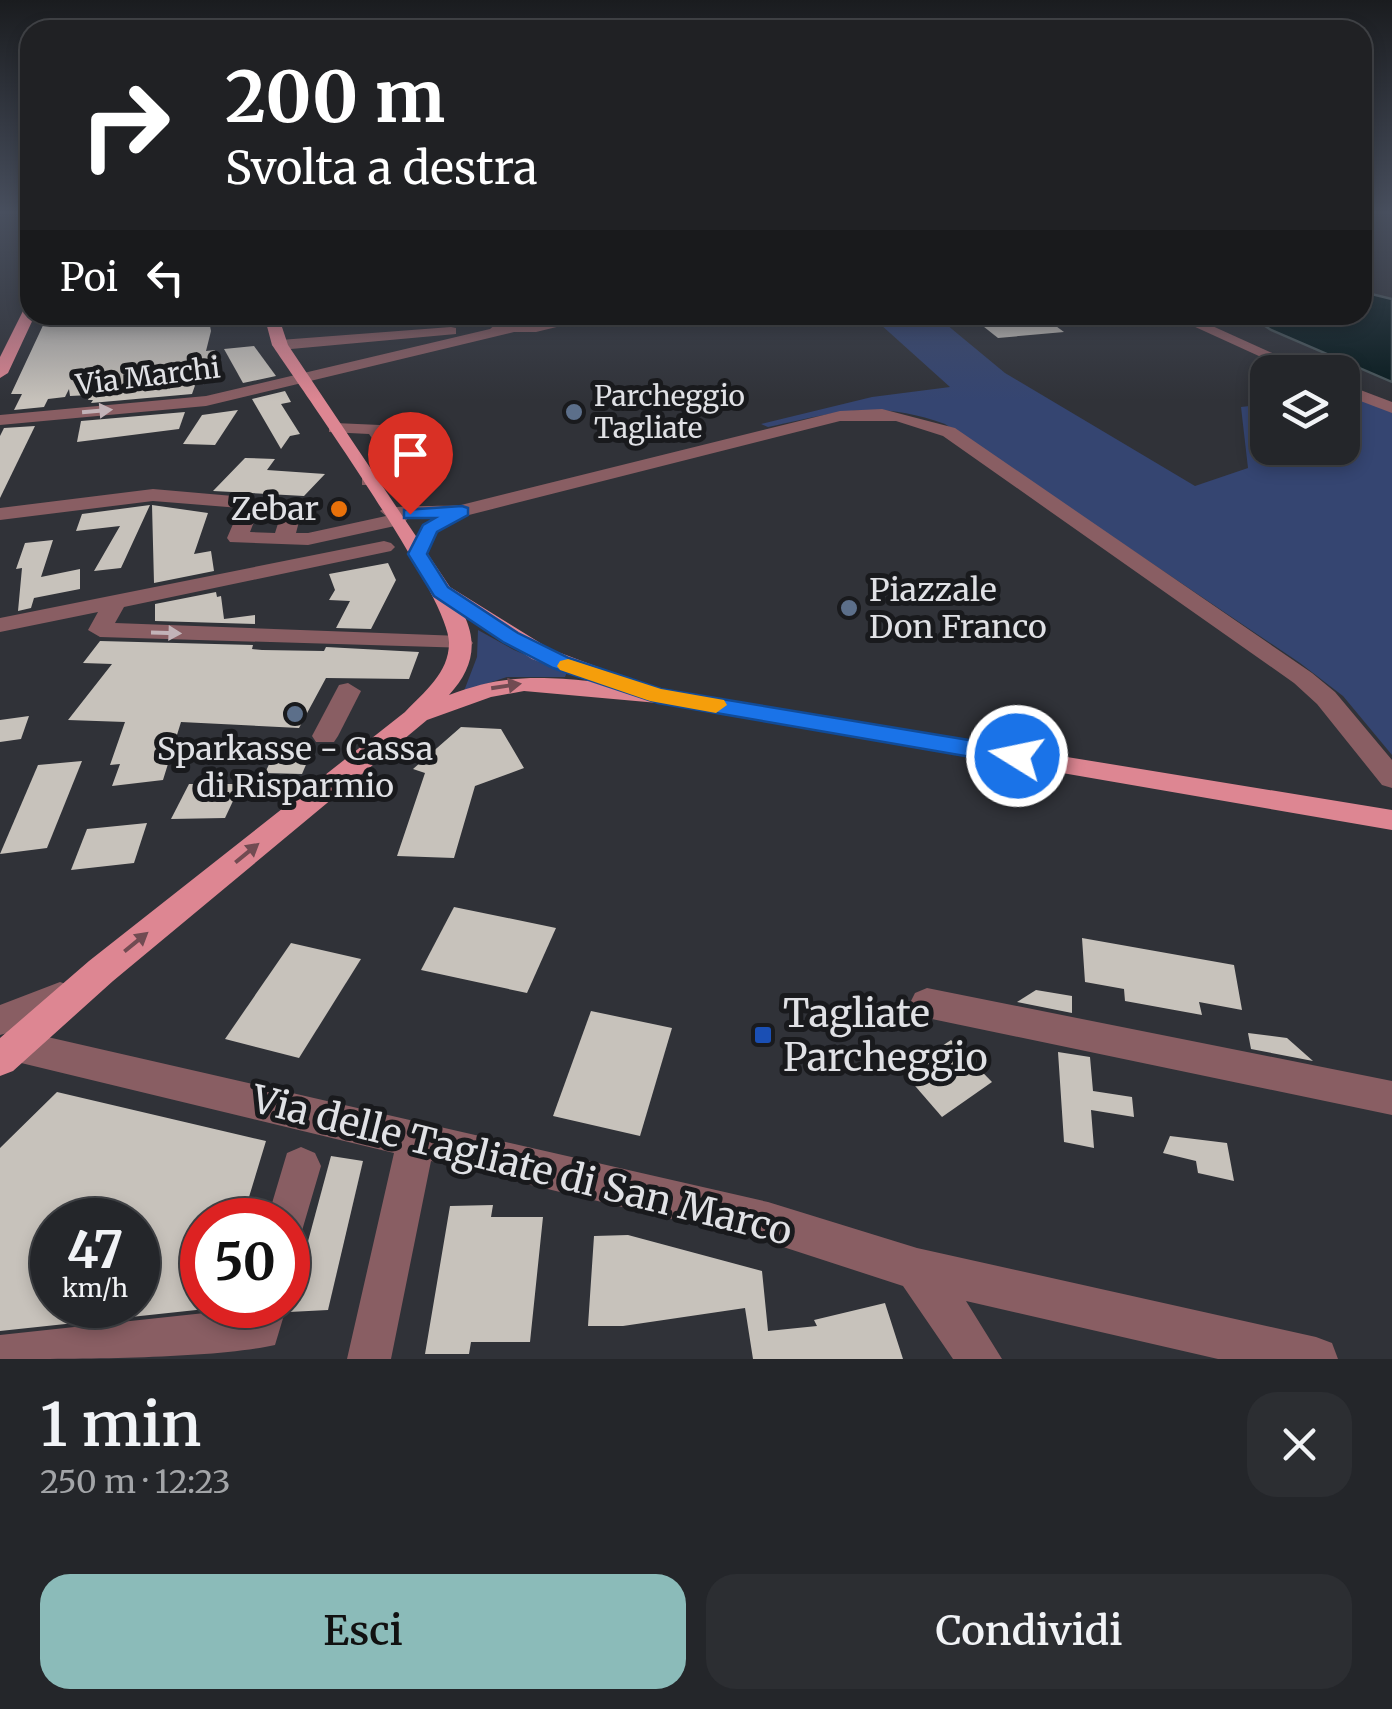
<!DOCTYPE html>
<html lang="it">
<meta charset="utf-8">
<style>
:root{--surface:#24262a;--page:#2c2e32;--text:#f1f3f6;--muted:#a3a5a8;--line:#414347;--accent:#8bbbb9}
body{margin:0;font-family:Merriweather,serif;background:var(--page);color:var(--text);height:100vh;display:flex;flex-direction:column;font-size:38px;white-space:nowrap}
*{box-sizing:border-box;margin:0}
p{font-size:32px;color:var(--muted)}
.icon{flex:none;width:55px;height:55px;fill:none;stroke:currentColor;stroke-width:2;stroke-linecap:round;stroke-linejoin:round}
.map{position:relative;height:1359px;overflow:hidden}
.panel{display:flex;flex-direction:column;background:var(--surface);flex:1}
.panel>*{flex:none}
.guide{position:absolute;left:20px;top:20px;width:1352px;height:305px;border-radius:30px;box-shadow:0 5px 15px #0003,0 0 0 2px var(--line);background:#202124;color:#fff;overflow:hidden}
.tools{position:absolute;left:1250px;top:355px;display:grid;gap:20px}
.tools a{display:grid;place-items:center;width:110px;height:110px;border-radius:20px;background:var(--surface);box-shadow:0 5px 15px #0003,0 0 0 2px var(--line);font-size:50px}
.speed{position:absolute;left:30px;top:1198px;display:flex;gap:20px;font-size:50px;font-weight:700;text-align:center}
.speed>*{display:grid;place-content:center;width:130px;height:130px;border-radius:50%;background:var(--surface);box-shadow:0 5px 15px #0003,0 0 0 2px var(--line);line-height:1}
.speed small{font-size:25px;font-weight:400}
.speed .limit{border:15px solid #d22;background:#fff;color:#111}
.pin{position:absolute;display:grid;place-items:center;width:85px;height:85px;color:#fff;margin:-102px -42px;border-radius:50% 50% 50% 0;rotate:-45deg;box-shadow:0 0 10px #0007}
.pin .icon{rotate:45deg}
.me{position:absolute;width:110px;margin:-55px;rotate:280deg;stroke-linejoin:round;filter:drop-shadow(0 0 8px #0008)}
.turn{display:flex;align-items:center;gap:35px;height:210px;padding:0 40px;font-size:45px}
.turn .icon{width:130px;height:130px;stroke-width:2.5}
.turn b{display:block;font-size:70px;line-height:85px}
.then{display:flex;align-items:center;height:95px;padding:0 40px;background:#0003;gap:20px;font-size:38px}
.round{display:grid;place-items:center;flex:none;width:105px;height:105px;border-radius:30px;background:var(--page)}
.headline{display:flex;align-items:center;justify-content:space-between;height:170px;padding:0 40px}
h1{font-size:60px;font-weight:600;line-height:75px}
.primary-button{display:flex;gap:20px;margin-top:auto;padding:20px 40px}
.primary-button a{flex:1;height:115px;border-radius:30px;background:var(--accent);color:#111;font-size:40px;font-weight:600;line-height:115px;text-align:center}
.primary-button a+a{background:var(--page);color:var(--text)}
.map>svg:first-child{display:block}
</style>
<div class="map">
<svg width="1392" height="1359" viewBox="0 0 1392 1359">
<rect width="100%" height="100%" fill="#303238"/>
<g fill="#354571">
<path d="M 870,315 L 935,315 L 1005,373 L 1195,486 L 1248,468 L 1241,407 L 1267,404 L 1268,448 L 1342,448 L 1343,392 L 1392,412 L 1392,755 L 1343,696 L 1300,663 L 945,424 C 876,399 837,412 768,427 L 761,424 L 872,397 L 950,387 Z"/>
<path d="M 478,630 L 514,650 L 567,672 L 565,677 L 507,677 L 464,691 L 477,657 Z"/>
</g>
<path fill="#081b1e" stroke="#49565a" stroke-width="2.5" d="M 1363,292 L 1392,299 L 1392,382 L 1271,330 L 1249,315 L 1362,315 Z"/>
<g fill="#c7c2bb" fill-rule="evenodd">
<path d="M 87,315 L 208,315 L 211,331 L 206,351 L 215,350 L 220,375 L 198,377 L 192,394 L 91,403 L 93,400 L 88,400 L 90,395 L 70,396 L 69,389 L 65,397 L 48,399 L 44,407 L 14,410 L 22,394 L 11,394 L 46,319 Z"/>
<path d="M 969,315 L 1041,315 L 1064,332 L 998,338 Z"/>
<path d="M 254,346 L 276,376 L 243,383 L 224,349 Z"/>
<path d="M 285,391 L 291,402 L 281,404 L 300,434 L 290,436 L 281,449 L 252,399 Z"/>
<path d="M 238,410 L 215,445 L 183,444 L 202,415 Z"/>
<path d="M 185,412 L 179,429 L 77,442 L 81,421 Z"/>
<path d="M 35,426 L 0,498 L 0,436 L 4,428 Z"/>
<path d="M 245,458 L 275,459 L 267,470 L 325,474 L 304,496 L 213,491 Z"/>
<path d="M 150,505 L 121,568 L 94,571 L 120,526 L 76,531 L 82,514 Z"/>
<path d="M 152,505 L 208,513 L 194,554 L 211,551 L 214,571 L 154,583 Z"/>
<path d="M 53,540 L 41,577 L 80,569 L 80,589 L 34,598 L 31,608 L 18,611 L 22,568 L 16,569 L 25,543 Z"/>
<path d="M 388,563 L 396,580 L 371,629 L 336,628 L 350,601 L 329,600 L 335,590 L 329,574 Z"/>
<path d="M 216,592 L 217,597 L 221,596 L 224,619 L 255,615 L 255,624 L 155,621 L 155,604 Z"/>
<path d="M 100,641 L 253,645 L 252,649 L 262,650 L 324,651 L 326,647 L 419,652 L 409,679 L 326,678 L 299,728 L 181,722 L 163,780 L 112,786 L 120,764 L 110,765 L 125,722 L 68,720 L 112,664 L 83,663 Z"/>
<path d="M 29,716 L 21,739 L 0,742 L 0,720 Z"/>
<path d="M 461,727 L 501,729 L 524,768 L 475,786 L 454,858 L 397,856 L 425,773 L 413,769 Z"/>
<path d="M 278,745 L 314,746 L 302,774 L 265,773 Z"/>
<path d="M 82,761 L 47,848 L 0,854 L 38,765 Z"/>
<path d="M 189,784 L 241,784 L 225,818 L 171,819 Z"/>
<path d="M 147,823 L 134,863 L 71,870 L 87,829 Z"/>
<path d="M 454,907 L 556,928 L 527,993 L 421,970 Z"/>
<path d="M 1082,938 L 1234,965 L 1242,1010 L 1199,1002 L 1202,1015 L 1125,1001 L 1124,989 L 1085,982 Z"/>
<path d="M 291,943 L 361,959 L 299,1058 L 225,1039 Z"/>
<path d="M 1036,990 L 1072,996 L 1072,1013 L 1017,1002 Z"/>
<path d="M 591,1011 L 672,1028 L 640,1136 L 553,1116 Z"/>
<path d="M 1248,1033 L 1287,1038 L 1313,1061 L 1251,1049 Z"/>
<path d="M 951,1040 L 992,1082 L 942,1117 L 903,1072 Z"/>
<path d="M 1058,1052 L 1090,1057 L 1093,1091 L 1132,1097 L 1134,1117 L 1091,1110 L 1094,1148 L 1064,1142 Z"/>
<path d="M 57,1092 L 266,1141 L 242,1220 L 202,1220 L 202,1305 L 216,1305 L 215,1308 L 0,1331 L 0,1148 ZM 52,1220 L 138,1220 L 138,1305 L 52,1305 Z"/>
<path d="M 1170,1136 L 1227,1143 L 1234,1181 L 1198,1173 L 1196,1161 L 1163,1153 Z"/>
<path d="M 331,1156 L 363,1161 L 328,1310 L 289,1312 Z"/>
<path d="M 493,1205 L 491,1217 L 543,1217 L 530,1342 L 471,1342 L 469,1354 L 425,1354 L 450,1206 Z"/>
<path d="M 628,1235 L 762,1271 L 768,1331 L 817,1326 L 814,1320 L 885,1303 L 903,1359 L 753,1359 L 745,1308 L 623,1326 L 588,1326 L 594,1236 Z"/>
</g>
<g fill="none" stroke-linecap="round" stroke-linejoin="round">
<g fill="#895e63" fill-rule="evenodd">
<path d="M 473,315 C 461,323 429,327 417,319 L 423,315 Z"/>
<path d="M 578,315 L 606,315 L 536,332 L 514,332 L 206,406 L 0,425 L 0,415 L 206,396 L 490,329 L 496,324 L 536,324 Z"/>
<path d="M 1169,315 L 1188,315 L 1314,372 L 1294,372 Z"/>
<path d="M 451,327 L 456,328 L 456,334 L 280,350 L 272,345 L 280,340 Z"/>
<path d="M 1342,383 L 1392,402 L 1392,413 L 1342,394 Z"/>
<path d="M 882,409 L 955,428 L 1312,673 L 1335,692 L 1392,760 L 1392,788 L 1382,785 L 1317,704 L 1294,683 L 943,436 L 896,421 L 840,421 L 461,517 L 407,519 L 404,524 L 308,545 L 230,542 L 227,538 L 240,508 L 153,501 L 0,520 L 0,508 L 153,489 L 300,502 L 303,506 L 296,533 L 308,533 L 386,516 L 380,511 C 388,504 444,507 461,505 L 840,411 ZM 259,509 L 282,511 L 275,533 L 250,532 Z"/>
<path d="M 335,423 L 380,425 L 409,465 L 376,485 L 362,485 L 362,477 L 389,463 L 369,434 L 329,432 L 329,424 Z"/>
<path d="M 384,541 L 391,543 L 395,547 L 391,551 L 124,607 L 115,623 L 461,636 L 469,638 L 473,643 L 469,648 L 100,637 L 88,630 L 98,612 L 0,632 L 0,618 Z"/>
<path d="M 348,683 L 361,691 L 338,736 L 334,742 L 316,742 L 312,736 L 339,685 Z"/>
<path d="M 60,982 L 72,986 L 77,996 C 65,1021 25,1028 0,1035 L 0,1005 Z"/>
<path d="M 927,988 L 1392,1081 L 1392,1115 L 927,1018 L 915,1013 L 910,1003 L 915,993 Z"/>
<path d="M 17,1030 L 768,1202 L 917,1248 L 1316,1337 L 1332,1343 L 1338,1359 L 1218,1359 L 966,1301 L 1002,1359 L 953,1359 L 903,1286 L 768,1242 L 431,1161 L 391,1359 L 347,1359 L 394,1153 L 17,1062 L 4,1057 L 0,1048 L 4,1035 Z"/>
<path d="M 301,1147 L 315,1153 L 321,1166 L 301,1234 L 288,1240 L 288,1220 L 267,1220 L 287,1153 Z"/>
<path d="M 243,1305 L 287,1305 L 275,1345 C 212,1359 72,1359 0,1359 L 0,1335 L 242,1309 Z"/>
</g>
<g fill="#dd8692" fill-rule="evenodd">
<path d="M 30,307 L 30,315 L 35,315 L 8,373 L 0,378 L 0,357 L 23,311 Z"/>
<path d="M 264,315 L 278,315 L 288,345 L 450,587 L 550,649 L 619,675 L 620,684 L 1392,810 L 1392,830 L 658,703 L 524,691 L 491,697 L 427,720 L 113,981 L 13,1071 L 0,1076 L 0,1038 L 89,961 L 405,712 C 424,692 449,673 449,643 C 450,598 305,394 272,345 ZM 464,615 L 532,659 L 590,681 C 536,676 501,675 449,695 C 471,671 479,646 464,615 Z"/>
</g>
</g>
<defs><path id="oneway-solid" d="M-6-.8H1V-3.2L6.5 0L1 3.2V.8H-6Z" transform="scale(2.5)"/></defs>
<g fill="#c2b3b8">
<use href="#oneway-solid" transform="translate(97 411) rotate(-5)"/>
<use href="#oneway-solid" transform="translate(166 633) rotate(2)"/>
</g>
<g fill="#714b52">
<use href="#oneway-solid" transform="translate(506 686) rotate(-9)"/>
<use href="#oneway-solid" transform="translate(247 853) rotate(-39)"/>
<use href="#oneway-solid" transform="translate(136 942) rotate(-39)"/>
</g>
<linearGradient id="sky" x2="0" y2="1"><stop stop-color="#1a1c1f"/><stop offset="0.53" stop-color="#484f5e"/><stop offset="1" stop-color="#484f5e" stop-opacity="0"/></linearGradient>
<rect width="1392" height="401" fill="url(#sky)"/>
<path fill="#1a73e8" stroke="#114b97" stroke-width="2.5" d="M 462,506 L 468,508 L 468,515 L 437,532 L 427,554 L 448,587 L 518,633 L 569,658 L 661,689 L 1017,748 L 1029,756 L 1017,765 L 658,703 L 553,668 L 503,642 L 434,596 L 408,554 L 423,525 L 435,518 L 404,518 L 404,510 Z"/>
<path fill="#f59e0b" d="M 568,659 L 661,689 L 724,700 L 727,705 L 716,713 L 650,701 L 560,670 L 557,666 L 560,661 Z"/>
<g fill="#5c6f8a" stroke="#191a1d" stroke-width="4">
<circle cx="574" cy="412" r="10"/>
<circle cx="849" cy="608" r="10"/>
<circle cx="295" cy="714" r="10"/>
</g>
<circle fill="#e8710a" stroke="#191a1d" stroke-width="4" cx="339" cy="509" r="10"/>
<rect fill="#1a4fb4" stroke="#191a1d" stroke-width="4" x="753" y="1025" width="20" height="20" rx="5"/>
<g text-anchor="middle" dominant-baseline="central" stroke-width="10" stroke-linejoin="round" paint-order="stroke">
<g font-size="28" fill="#e0e1e5" stroke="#191a1d">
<text transform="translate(148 376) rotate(-7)">Via Marchi</text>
</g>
<g font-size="28" fill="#e0e1e5" stroke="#191a1d" text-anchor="start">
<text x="594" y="396">Parcheggio<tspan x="594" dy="32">Tagliate</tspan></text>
</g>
<g font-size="32" fill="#e0e1e5" stroke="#191a1d" text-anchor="end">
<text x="319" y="509">Zebar</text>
<text x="869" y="590" text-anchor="start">Piazzale<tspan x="869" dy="37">Don Franco</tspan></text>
<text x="295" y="749" text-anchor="middle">Sparkasse - Cassa<tspan x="295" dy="37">di Risparmio</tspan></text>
</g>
<g font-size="38" fill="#e0e1e5" stroke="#191a1d" text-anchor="start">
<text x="783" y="1013">Tagliate<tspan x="783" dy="44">Parcheggio</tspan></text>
</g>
<g font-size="38" fill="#e0e1e5" stroke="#191a1d">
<text transform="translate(522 1165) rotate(14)">Via delle Tagliate di San Marco</text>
</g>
</g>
</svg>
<div class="tools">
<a><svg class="icon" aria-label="layers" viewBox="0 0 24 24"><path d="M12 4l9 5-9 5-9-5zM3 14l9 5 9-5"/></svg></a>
</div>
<div class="speed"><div>47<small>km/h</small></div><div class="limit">50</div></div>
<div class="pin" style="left:410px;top:514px;background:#d93025"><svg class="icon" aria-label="arrive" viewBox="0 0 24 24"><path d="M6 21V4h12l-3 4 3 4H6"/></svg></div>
<svg class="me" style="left:1017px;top:756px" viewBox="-20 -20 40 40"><circle r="17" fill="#1a73e8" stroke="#fff" stroke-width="3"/><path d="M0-11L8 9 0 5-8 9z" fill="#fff"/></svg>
<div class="guide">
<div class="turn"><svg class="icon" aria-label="right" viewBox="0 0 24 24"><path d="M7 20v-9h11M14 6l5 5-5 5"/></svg><div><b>200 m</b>Svolta a destra</div></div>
<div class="then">Poi<svg class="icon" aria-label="left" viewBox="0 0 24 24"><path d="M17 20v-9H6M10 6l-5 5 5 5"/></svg></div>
</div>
</div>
<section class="panel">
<div class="headline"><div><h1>1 min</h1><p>250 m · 12:23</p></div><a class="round"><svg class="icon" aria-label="close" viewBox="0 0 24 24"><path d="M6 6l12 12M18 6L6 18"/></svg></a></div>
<div class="primary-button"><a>Esci</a><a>Condividi</a></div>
</section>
